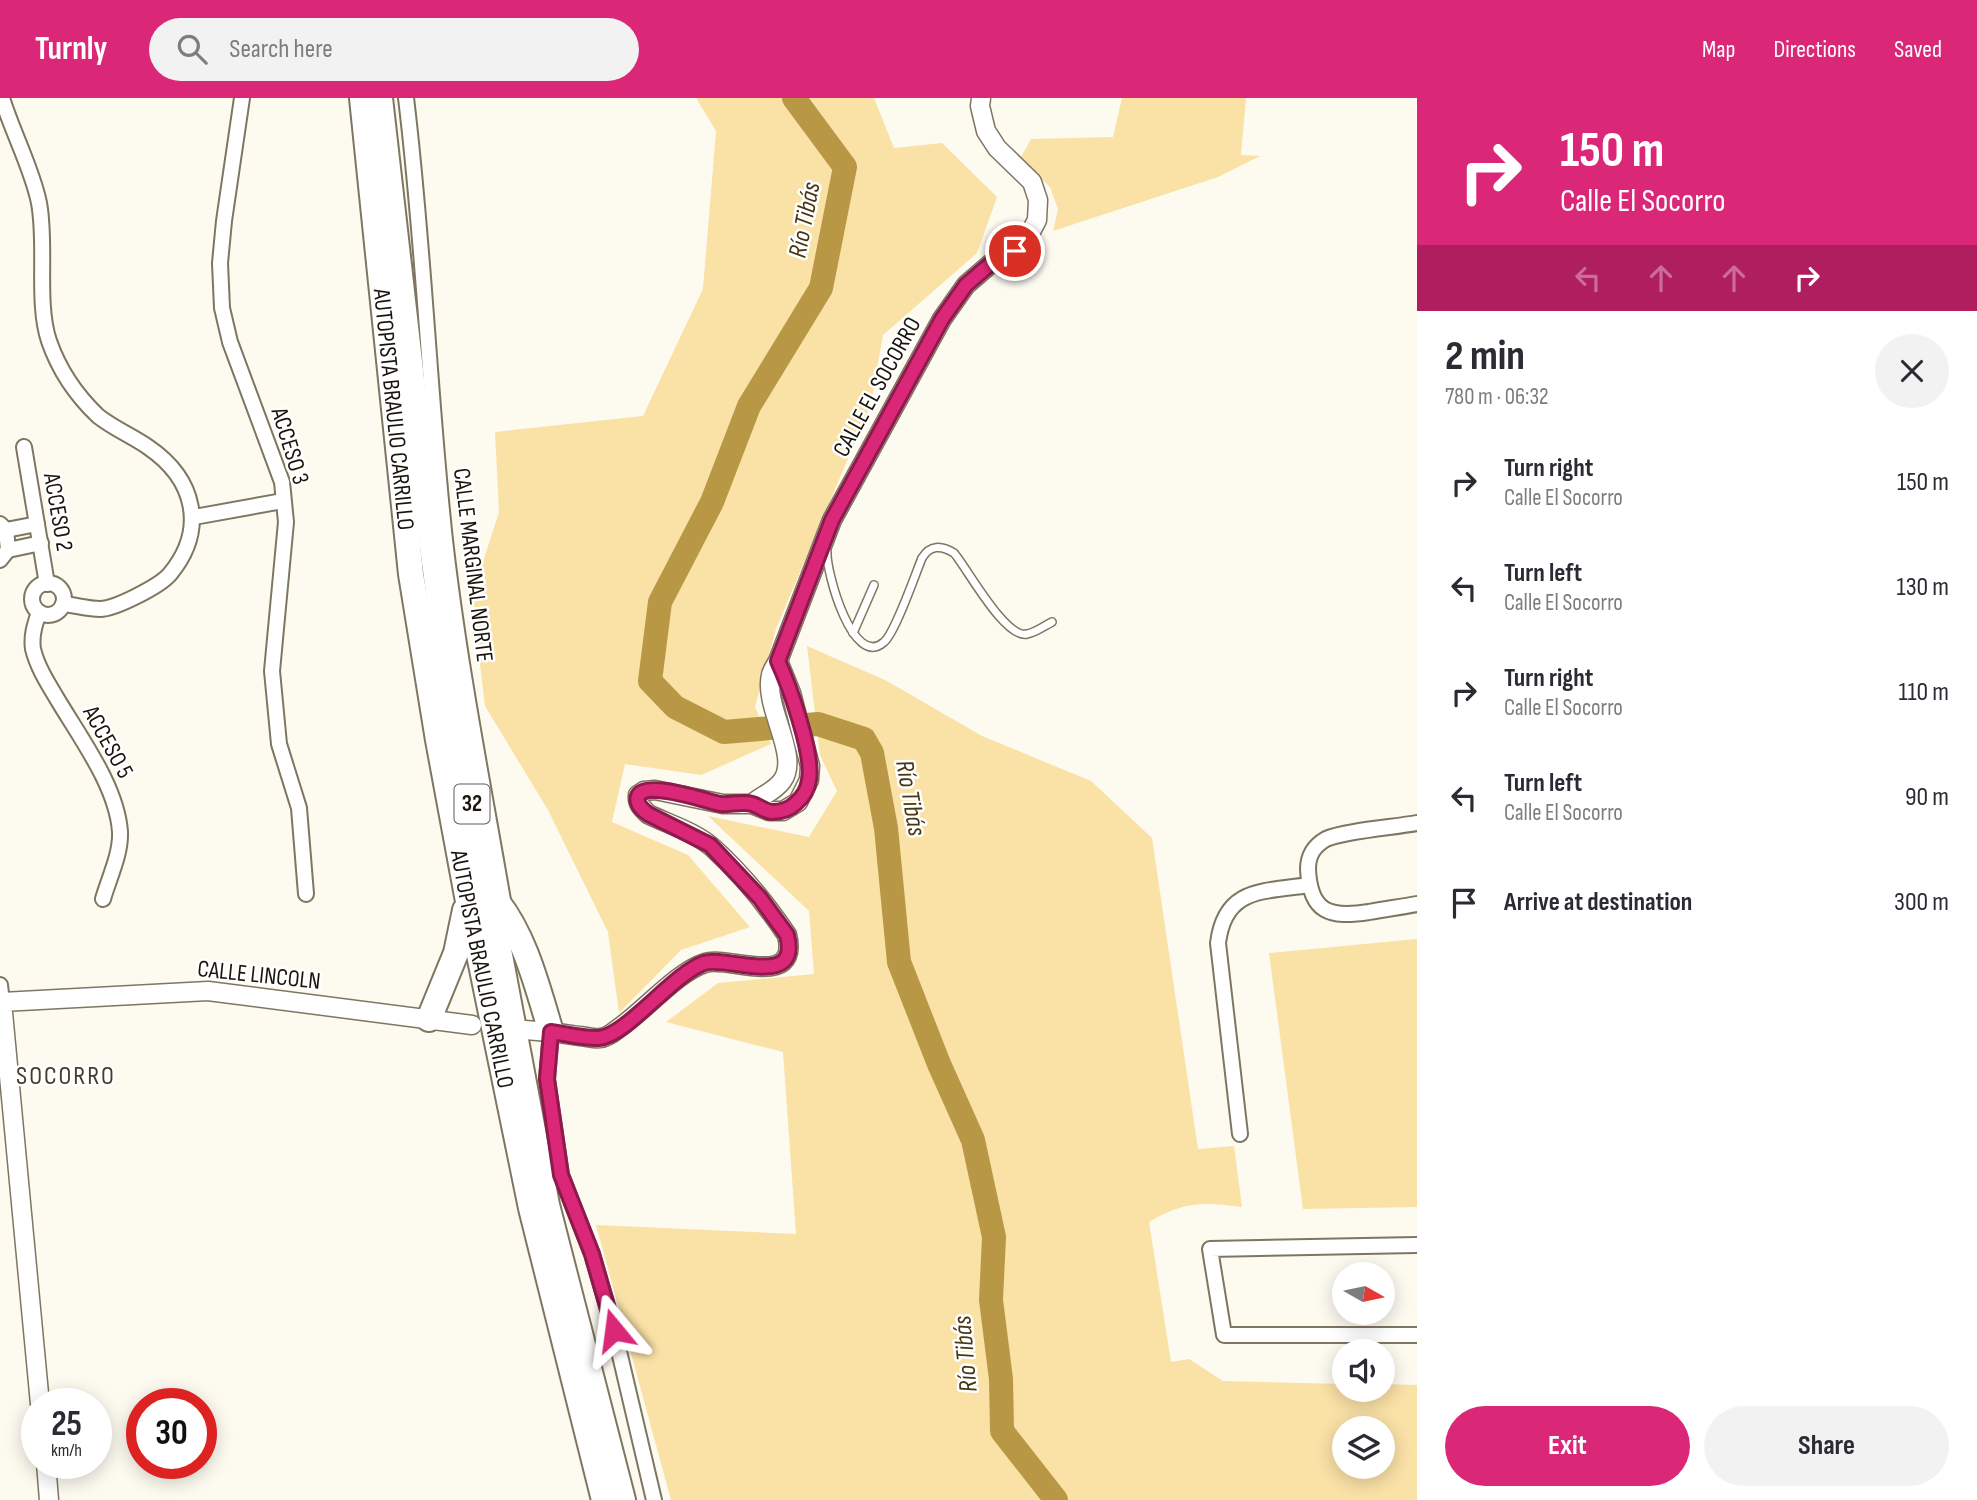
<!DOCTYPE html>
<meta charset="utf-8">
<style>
:root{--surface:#fff;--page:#f2f2f3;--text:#2b2b33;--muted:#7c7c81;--accent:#db2777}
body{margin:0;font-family:"Sofia Sans Condensed",sans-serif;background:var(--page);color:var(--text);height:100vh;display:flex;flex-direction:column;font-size:26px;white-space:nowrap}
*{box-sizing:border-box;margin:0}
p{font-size:23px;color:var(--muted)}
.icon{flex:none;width:38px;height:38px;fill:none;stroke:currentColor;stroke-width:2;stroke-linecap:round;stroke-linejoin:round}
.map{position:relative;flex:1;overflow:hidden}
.side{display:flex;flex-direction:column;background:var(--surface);width:560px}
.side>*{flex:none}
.guide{background:#db2777;color:#fff;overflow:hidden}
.needle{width:46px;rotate:99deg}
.tools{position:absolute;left:1332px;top:1164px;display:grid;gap:14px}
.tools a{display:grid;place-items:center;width:63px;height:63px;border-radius:50%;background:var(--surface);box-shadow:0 4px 18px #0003;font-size:35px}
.speed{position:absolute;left:21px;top:1290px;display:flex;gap:14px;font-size:35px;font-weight:700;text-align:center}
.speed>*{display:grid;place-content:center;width:91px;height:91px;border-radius:50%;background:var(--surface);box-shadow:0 4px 18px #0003;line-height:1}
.speed small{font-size:18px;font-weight:400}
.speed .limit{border:10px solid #d22;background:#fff;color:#111}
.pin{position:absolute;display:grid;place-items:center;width:60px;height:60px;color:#fff;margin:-30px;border:4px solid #fff;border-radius:50%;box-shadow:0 2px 7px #0007}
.me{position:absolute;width:77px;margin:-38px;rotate:344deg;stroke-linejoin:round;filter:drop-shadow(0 0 5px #0008)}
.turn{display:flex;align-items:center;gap:24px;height:147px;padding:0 28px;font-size:32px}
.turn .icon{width:91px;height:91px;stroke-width:2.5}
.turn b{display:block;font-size:49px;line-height:60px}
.lanes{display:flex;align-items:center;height:66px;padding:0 28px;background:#0003;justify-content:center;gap:35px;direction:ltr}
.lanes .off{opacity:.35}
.round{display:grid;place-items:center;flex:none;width:74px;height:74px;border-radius:37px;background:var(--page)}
.headline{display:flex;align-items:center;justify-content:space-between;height:119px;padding:0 28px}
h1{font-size:42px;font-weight:700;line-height:52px}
.button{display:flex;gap:14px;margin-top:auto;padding:14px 28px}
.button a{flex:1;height:80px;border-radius:42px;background:var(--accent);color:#fff;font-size:28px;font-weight:700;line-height:80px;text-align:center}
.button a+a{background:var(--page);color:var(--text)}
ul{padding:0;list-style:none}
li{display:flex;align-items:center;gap:21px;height:105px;padding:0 28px}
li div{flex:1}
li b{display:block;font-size:26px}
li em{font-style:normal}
header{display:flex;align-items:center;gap:42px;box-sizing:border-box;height:98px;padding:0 35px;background:var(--accent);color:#fff}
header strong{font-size:33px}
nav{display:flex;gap:38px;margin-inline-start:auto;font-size:24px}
.search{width:490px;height:63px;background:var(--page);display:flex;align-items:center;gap:18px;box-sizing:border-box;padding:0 24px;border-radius:38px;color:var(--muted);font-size:26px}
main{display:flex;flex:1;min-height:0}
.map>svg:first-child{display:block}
</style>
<header>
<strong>Turnly</strong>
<div class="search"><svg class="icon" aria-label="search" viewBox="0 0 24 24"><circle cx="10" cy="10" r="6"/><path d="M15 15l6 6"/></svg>Search here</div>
<nav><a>Map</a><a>Directions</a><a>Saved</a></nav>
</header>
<main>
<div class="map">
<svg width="1417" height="1402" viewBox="0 0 1417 1402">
<rect width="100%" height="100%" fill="#fdfaf0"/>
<g fill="#fae1a6" fill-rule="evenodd">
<path d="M 696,0 L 874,0 L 894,50 L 942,45 L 997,99 L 977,155 L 883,237 L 871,306 L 776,531 L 755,609 L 771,646 L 701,677 L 625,666 L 612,724 L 688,757 L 750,829 L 681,852 L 619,915 L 608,834 L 548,712 L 485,608 L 472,498 L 499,414 L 495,334 L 643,318 L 703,191 L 716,33 Z"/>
<path d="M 1122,0 L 1246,0 L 1241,57 L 1260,58 L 1218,79 L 1053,133 L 1058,111 L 1050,89 L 1020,61 L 1031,41 L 1113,39 Z"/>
<path d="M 807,548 L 887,583 L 982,638 L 1091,683 L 1152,740 L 1198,1051 L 1234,1048 L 1242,1109 C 1203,1104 1184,1103 1149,1124 L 1171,1264 L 1189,1261 L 1223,1283 L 1344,1286 L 1344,1292 L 1382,1292 L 1383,1286 L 1417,1287 L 1417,1402 L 671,1402 L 596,1127 L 796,1136 L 783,954 L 666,924 L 718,885 L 814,876 L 809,813 L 708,718 L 809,739 L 837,693 L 820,657 ZM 1382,1330 L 1382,1368 L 1344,1368 L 1344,1330 Z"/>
<path d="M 1417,841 L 1417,1109 L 1303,1111 L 1269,855 Z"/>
</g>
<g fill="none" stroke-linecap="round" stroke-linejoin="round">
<path stroke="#b99845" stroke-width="24" d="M 794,0 L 845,69 L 821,190 L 749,308 L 712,404 L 660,504 L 650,583 L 675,609 L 724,634 L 818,626 L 864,641 L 872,655 L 886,730 L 899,864 L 939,966 L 973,1042 L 994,1139 L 991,1202 L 1001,1281 L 1002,1333 L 1056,1402"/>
<defs>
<g id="service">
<path d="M 827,454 C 826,474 853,572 884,544 C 895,535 915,477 922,460 C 930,447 941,447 954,455 C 967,470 1005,541 1027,536 C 1035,535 1044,528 1052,524"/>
<path d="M 853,535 L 874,487"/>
</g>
<g id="minor">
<path d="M 2,0 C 12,33 33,73 39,105 C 47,147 36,205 49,243 C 59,272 76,297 98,318 C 113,330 132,338 148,349 C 195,381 207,431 170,476 C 160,488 115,511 100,511 C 88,511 75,507 63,506"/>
<path d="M 242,0 L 224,123 L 220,165 L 222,210 L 230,244 L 282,384 L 286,424 L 272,573 L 279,646 L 299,710 L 306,796"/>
<path d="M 406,0 C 424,147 429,295 445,442 C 459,565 483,686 504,808"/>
<path d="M 24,349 L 47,486"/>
<path d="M 194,419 L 283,403"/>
<path d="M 0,426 L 6,432 L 8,452 L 0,462"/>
<path d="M 6,432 L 37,426"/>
<path d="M 8,452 L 41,445"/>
<circle cx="48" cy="501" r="16"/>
<path d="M 39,514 C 35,526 31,538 33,551 C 37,568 47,584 56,599 C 79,638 117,688 120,734 C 121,756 109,780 103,801"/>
<path d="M 1417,725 C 1396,729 1343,733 1326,741 C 1314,748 1308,757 1308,771 C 1310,815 1330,820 1369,814 C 1385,811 1401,809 1417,806"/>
<path d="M 0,887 L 2,904 L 0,904"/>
<path d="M 551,934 L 547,981 L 561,1077 L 592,1156 L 614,1232 L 654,1402"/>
<path d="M 1240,1036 L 1218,845 C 1225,789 1263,794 1309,787"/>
<path d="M 1417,1147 L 1210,1151 L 1224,1237 L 1417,1237"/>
</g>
<g id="tertiary">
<path d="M 752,706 C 762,697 774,694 782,683 C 801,658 763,609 771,577 C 772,572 776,567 778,563 L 832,422 L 942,221 L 966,187 L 995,162 L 1015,153 L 1027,141 L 1037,122 L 1038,102 L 1032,84 L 997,50 L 986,33 L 980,8 L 981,0"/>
<path d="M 525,932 C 543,933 561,935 579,938 C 585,938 594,941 600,940 C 606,940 614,934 619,930 C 644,913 677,874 705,865 C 728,857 800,892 787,837 C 766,806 740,774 712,749 C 695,734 668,726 648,716 C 642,710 637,706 638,697 L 644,693 L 655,692 L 723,706 L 752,706 L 769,713 L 783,713 L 798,704 L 809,682 L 810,668 L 791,595 L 778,563"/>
<path d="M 40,1306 L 2,904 L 208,893 L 472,927"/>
<path d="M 46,1365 L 49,1402"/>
</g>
<g id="trunk">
<path id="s1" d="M 362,0 L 411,476 L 438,642 L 467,798 L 531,1110 L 604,1402"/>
<path d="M 380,0 L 424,387 L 445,548 L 477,735 L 547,1107 L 623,1402"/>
<path d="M 494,800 C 524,834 538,891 551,934"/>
<path d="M 429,921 L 456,855 L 465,812"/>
</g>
</defs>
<use href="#service" stroke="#7f7661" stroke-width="10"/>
<use href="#minor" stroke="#7f7661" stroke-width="18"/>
<use href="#tertiary" stroke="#7f7661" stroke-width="21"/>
<use href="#trunk" stroke="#7f7661" stroke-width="28"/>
<use href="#service" stroke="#fff" stroke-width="7"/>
<use href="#minor" stroke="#fff" stroke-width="14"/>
<use href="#tertiary" stroke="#fff" stroke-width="18"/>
<use href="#trunk" stroke="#fff" stroke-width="24"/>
</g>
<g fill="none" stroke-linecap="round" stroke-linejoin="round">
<defs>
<path id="route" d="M 614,1232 L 592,1156 L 561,1077 L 547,981 L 551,934 C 566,936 584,941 599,940 C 626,938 673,876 704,865 C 727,857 801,892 787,837 L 760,800 L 710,747 L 648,716 C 643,712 635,706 638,698 C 646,682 706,703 720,706 C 730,707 743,703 752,706 C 759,708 764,713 772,714 C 781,714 790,711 796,705 C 803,699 808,690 809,682 C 814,656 789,587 778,563 L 832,422 L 942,221 L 966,187 L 995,162 L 1015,153"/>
</defs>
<use href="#route" stroke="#8e194d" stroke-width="18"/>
<use href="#route" stroke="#db2777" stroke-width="12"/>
</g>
<g text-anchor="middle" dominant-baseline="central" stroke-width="5" stroke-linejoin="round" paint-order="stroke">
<rect fill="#fff" stroke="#5e5b56" stroke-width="2" x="454.5" y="686.5" width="35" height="39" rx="5"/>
<g font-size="23" font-weight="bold" fill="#19150d">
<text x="472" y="706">32</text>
</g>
<g font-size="24" fill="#19150d" stroke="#fff">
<text transform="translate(877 289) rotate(-61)">CALLE EL SOCORRO</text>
<text stroke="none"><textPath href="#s1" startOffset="313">AUTOPISTA BRAULIO CARRILLO</textPath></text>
<text transform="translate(290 348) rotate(73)">ACCESO 3</text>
<text transform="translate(58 414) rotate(80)">ACCESO 2</text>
<text transform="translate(473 467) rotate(83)">CALLE MARGINAL NORTE</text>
<text transform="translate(108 644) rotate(61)">ACCESO 5</text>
<text stroke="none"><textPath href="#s1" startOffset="880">AUTOPISTA BRAULIO CARRILLO</textPath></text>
<text transform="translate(259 877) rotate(6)">CALLE LINCOLN</text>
</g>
<g font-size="26" font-style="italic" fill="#453713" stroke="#fff">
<text transform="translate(805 122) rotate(-79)">Río Tibás</text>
<text transform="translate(910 700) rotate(80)">Río Tibás</text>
<text transform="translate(966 1256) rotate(-95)">Río Tibás</text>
</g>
<g font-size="26" letter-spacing="2" fill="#453d2a" stroke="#fff">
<text x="66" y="978">SOCORRO</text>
</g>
</g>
</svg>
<div class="tools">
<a><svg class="needle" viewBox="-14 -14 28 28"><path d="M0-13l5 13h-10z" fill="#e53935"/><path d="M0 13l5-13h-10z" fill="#7c7c81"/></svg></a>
<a><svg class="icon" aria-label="sound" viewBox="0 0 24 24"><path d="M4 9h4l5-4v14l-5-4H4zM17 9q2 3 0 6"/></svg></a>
<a><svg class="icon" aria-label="layers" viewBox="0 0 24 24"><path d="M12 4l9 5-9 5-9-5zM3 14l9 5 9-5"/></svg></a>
</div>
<div class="speed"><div>25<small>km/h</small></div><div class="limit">30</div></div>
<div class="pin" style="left:1015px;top:153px;background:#d93025"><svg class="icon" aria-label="arrive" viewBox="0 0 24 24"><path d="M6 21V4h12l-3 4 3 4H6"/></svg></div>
<svg class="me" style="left:614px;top:1232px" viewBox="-20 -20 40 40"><path d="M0-17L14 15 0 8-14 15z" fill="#db2777" stroke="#fff" stroke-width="4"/></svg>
</div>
<section class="side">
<div class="guide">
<div class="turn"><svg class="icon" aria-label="right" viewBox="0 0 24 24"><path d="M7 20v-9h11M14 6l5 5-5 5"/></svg><div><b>150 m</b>Calle El Socorro</div></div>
<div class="lanes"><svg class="icon off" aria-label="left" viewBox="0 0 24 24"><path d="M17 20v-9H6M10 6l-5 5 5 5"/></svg><svg class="icon off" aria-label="ahead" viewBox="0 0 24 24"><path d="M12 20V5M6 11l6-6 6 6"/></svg><svg class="icon off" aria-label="ahead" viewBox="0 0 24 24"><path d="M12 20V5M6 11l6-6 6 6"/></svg><svg class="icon" aria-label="right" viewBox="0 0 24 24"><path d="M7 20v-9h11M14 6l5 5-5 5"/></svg></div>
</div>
<div class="headline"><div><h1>2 min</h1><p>780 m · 06:32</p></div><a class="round"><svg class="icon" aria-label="close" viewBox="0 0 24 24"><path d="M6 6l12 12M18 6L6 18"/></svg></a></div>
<ul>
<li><svg class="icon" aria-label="right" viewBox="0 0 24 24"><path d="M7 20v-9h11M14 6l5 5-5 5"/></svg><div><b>Turn right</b><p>Calle El Socorro</p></div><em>150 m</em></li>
<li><svg class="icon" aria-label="left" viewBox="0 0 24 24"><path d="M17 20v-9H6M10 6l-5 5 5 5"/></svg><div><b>Turn left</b><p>Calle El Socorro</p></div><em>130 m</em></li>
<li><svg class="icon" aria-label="right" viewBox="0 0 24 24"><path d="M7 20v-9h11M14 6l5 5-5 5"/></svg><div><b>Turn right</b><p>Calle El Socorro</p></div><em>110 m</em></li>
<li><svg class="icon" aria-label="left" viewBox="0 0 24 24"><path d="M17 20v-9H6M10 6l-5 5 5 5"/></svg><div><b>Turn left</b><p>Calle El Socorro</p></div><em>90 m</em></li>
<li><svg class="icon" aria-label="arrive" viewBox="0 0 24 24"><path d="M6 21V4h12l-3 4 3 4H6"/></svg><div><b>Arrive at destination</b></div><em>300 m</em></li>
</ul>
<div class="button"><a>Exit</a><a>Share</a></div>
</section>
</main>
